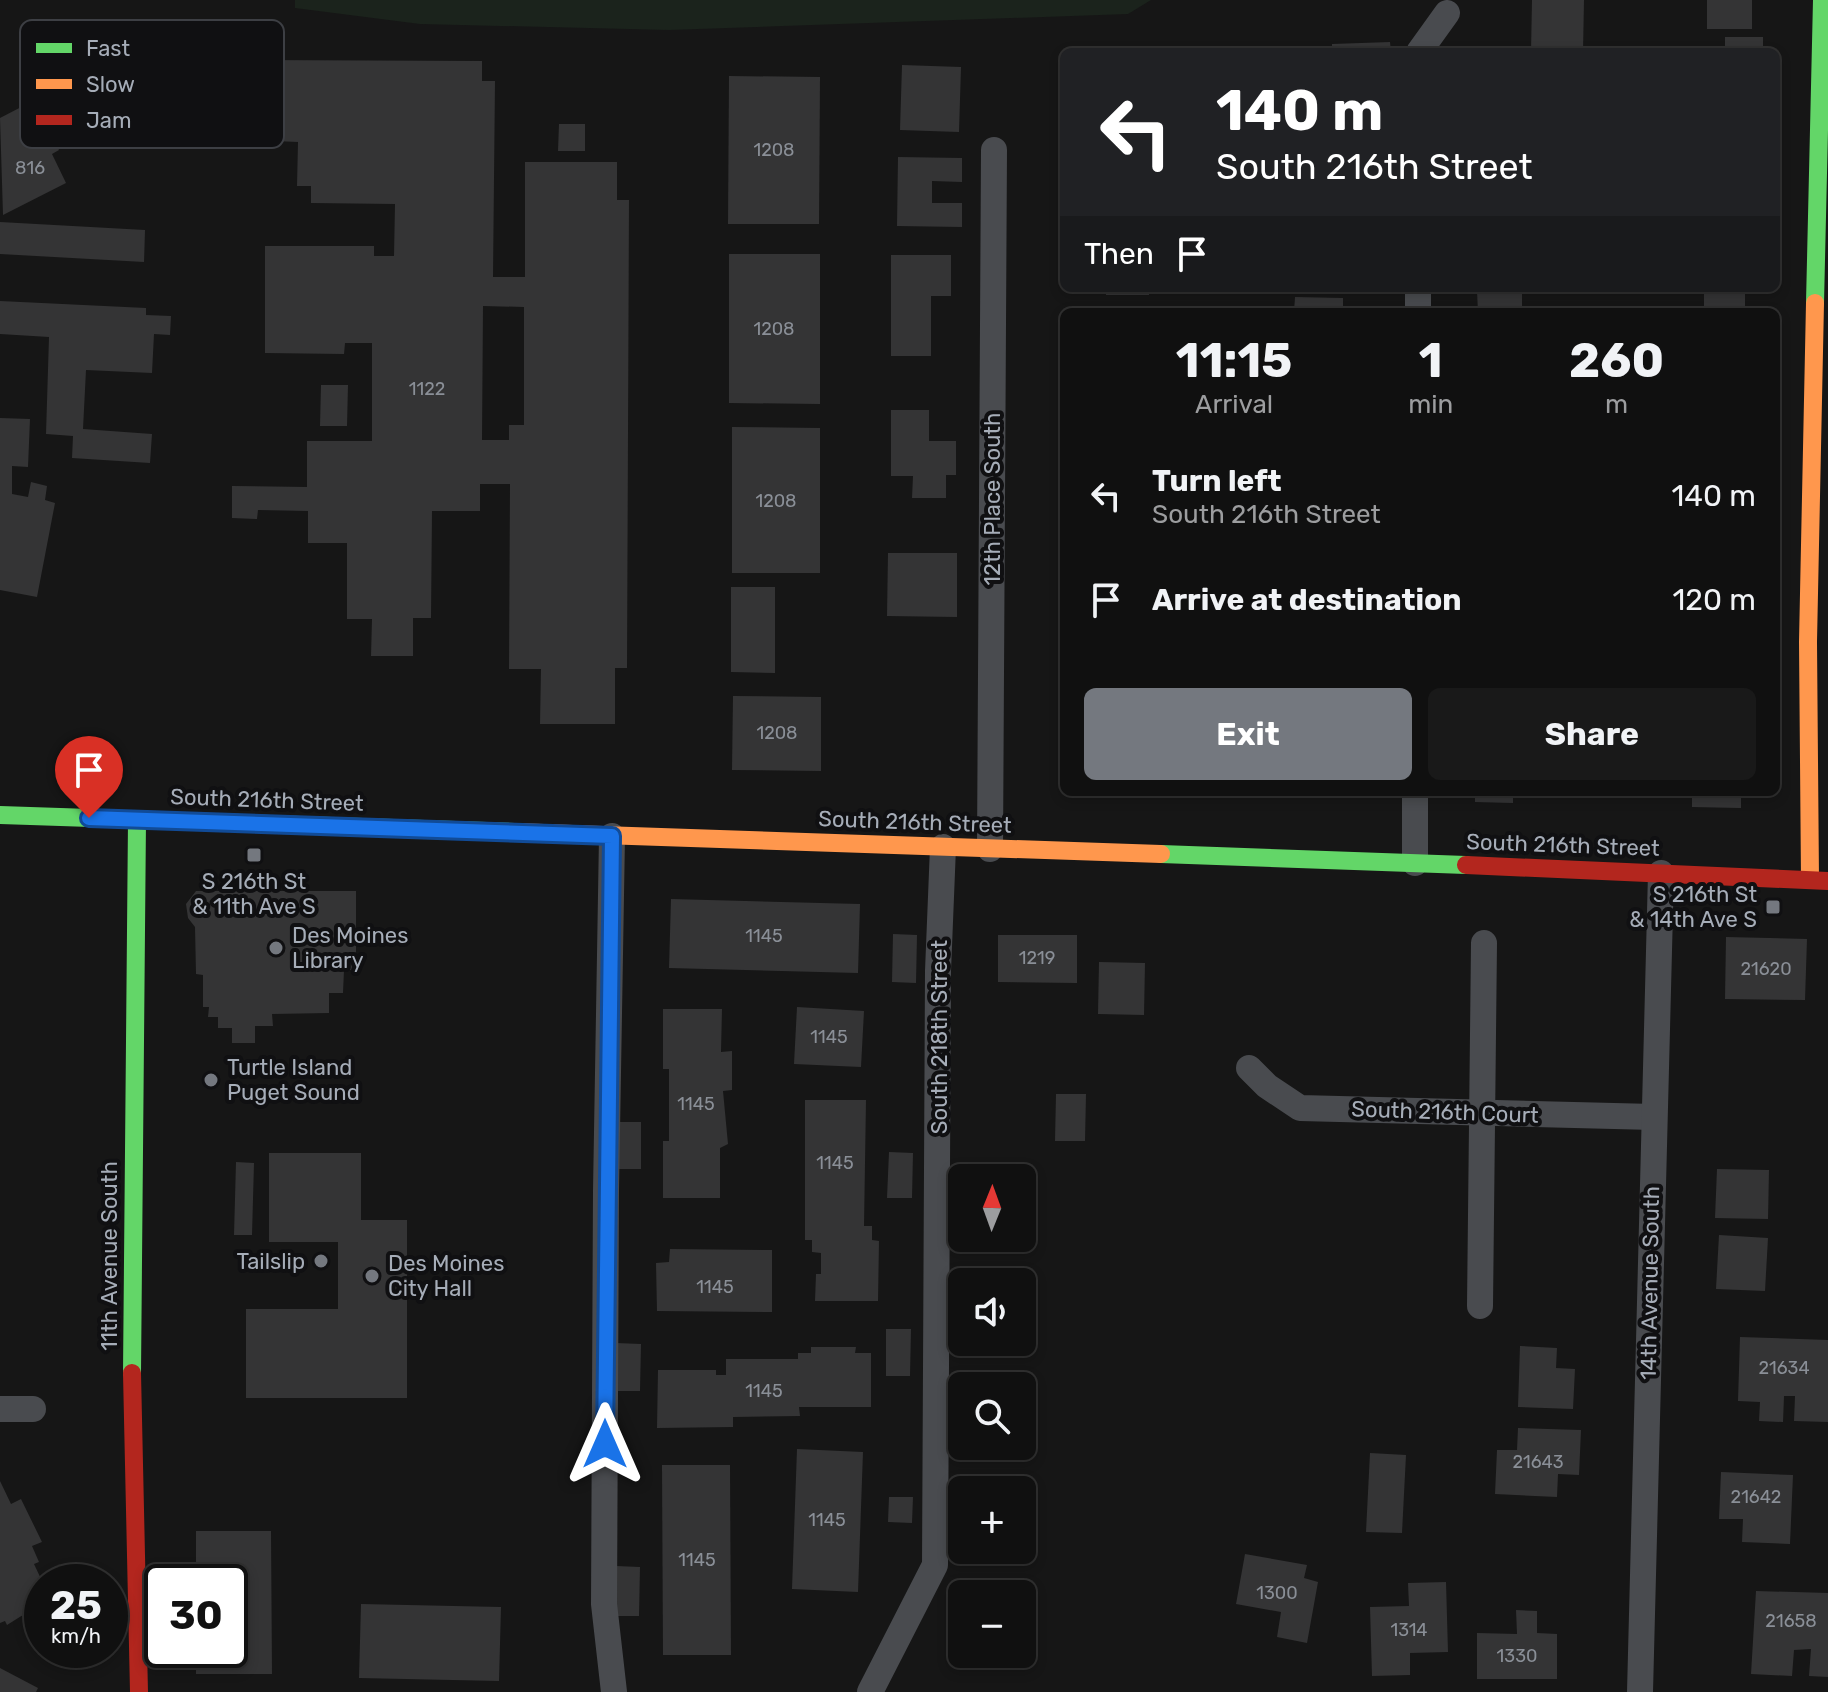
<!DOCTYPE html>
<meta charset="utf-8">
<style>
:root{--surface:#101010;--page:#191919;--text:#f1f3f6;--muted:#9c9d9f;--line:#303030;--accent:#74787f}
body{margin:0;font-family:Rubik,sans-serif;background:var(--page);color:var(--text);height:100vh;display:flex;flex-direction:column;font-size:30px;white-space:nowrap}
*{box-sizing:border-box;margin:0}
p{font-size:26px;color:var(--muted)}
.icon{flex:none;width:44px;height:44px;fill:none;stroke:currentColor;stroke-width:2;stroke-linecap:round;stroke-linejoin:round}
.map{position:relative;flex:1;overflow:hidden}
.details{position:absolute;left:1060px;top:308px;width:720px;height:488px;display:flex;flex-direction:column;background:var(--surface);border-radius:12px;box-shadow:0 4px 12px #0003,0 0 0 2px var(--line)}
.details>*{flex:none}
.top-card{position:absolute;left:1060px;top:48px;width:720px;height:244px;border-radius:12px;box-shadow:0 4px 12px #0003,0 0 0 2px var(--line);background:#202124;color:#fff;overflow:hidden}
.needle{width:52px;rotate:1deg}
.tools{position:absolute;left:948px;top:1164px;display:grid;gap:16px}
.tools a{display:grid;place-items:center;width:88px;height:88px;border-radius:12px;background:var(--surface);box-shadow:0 4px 12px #0003,0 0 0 2px var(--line);font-size:40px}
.speed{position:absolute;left:24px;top:1564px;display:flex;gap:16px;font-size:40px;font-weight:700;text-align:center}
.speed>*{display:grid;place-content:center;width:104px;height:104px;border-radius:50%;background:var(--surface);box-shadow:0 4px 12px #0003,0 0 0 2px var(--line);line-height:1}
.speed small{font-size:20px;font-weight:400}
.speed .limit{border:4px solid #111;border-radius:12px;background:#fff;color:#111}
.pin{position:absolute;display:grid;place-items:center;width:68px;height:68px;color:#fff;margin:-82px -34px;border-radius:50% 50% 50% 0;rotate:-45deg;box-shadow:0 0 8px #0007}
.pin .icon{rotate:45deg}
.me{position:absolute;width:88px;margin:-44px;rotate:0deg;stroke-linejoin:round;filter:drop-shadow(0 0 6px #0008)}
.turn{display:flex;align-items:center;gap:28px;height:168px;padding:0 24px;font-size:36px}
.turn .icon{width:104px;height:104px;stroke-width:2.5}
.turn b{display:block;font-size:56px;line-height:68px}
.then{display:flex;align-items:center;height:76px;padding:0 24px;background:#0003;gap:16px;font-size:30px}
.eta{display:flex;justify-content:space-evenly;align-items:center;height:136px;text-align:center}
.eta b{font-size:48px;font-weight:700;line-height:56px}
.action{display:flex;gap:16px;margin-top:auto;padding:16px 24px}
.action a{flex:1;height:92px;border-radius:12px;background:var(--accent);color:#fff;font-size:32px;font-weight:700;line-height:92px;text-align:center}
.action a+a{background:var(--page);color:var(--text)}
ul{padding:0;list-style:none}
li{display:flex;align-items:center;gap:24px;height:104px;padding:0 24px}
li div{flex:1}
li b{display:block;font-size:30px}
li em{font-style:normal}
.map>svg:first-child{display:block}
</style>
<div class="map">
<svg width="1828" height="1692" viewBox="0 0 1828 1692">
<rect width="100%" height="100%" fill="#161616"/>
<path fill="#1b231c" d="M 295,0 L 1151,0 L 1128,14 L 669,30 L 420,24 L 295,8 Z"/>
<g fill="#343435" fill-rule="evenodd">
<path d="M 1532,0 L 1584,0 L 1583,52 L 1531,52 Z"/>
<rect x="1707" y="0" width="45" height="29"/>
<rect x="1725" y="37" width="38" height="15"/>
<path d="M 1390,42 L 1391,52 L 1332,52 L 1332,44 Z"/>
<path d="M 248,60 L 482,61 L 482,81 L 495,81 L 493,277 L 525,277 L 525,162 L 617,162 L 617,200 L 629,200 L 627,668 L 615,668 L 615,724 L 540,724 L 541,669 L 509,669 L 510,484 L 480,484 L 480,511 L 432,511 L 431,618 L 413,618 L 413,656 L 371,656 L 372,619 L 347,619 L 347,543 L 308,543 L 308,511 L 258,510 L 257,519 L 232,518 L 232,486 L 307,487 L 307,441 L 372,441 L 372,343 L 345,343 L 344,354 L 265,353 L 265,246 L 374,246 L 374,256 L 394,256 L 395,204 L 311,203 L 311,186 L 297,186 L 298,142 L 275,141 L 275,131 L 258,131 L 258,118 L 248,119 ZM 483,306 L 524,307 L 524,425 L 509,425 L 509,440 L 482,440 Z"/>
<path d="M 902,65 L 961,67 L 959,132 L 900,130 Z"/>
<path d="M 729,76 L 820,77 L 819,224 L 728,224 Z"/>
<path d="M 27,104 L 38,126 L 45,122 L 59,150 L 52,154 L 66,183 L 3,215 L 0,118 Z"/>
<path d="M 559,124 L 585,124 L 585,151 L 558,151 Z"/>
<path d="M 898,157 L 962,158 L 962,182 L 932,181 L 932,203 L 962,203 L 962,227 L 897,226 Z"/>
<path d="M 0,222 L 145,230 L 144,262 L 0,254 Z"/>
<path d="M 729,254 L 820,254 L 820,404 L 729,403 Z"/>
<path d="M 891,255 L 951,255 L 951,296 L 931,296 L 931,356 L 891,356 Z"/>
<rect x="1106" y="288" width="43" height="7"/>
<rect x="1704" y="288" width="41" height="24"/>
<path d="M 1522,290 L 1522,312 L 1478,312 L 1477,291 Z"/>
<path d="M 1295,297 L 1343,298 L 1343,312 L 1294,312 Z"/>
<path d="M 0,301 L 146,308 L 146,315 L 171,316 L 170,335 L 154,334 L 152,373 L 86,370 L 83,429 L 152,434 L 150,463 L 72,458 L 73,436 L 46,434 L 49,337 L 0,334 Z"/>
<path d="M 321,385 L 348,385 L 347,426 L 320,426 Z"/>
<path d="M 891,410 L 929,410 L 929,441 L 956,441 L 956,475 L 946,475 L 946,498 L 912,498 L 913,476 L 891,476 Z"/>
<path d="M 0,418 L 30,419 L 28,467 L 12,466 L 12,494 L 28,497 L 31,482 L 47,486 L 45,500 L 55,503 L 37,597 L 0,590 Z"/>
<path d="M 732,427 L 820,428 L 820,573 L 732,573 Z"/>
<path d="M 888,553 L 957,553 L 957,617 L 887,616 Z"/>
<path d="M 731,587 L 775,587 L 775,673 L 731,672 Z"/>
<path d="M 733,696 L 821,697 L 821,771 L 732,770 Z"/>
<path d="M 1475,792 L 1513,792 L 1513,803 L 1475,802 Z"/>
<path d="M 1692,792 L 1741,792 L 1741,808 L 1692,807 Z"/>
<path d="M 196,891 L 356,891 L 356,970 L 344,970 L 343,993 L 329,993 L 329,1013 L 272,1014 L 273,1026 L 255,1026 L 255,1043 L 232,1043 L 232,1028 L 218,1028 L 218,1017 L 208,1017 L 209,1007 L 203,1007 L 203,975 L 196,974 L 195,927 L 188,918 L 186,904 Z"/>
<path d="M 671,899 L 860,904 L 858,973 L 669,968 Z"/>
<path d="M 893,934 L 917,935 L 916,983 L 892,982 Z"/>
<path d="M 998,935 L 1077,935 L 1077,983 L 998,982 Z"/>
<path d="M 1726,937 L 1807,939 L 1805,1000 L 1725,999 Z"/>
<path d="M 1099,962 L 1145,963 L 1144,1015 L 1098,1014 Z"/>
<path d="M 797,1007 L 864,1011 L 861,1067 L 794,1064 Z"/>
<path d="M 663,1009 L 722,1009 L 721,1052 L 732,1051 L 732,1090 L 723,1091 L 728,1144 L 720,1148 L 720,1198 L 663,1198 L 663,1141 L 669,1141 L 669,1069 L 663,1069 Z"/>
<path d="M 1056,1094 L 1086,1094 L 1085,1141 L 1055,1141 Z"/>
<path d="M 805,1100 L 866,1100 L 864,1226 L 872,1226 L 872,1240 L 879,1241 L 878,1301 L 815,1301 L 816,1274 L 821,1274 L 821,1253 L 812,1252 L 812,1240 L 805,1240 Z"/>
<path d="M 617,1122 L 641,1122 L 641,1169 L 616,1169 Z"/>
<path d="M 889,1152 L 913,1153 L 912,1198 L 887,1198 Z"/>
<path d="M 269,1153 L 361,1153 L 361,1220 L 407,1220 L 407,1398 L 246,1398 L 246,1309 L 338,1309 L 338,1242 L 269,1242 Z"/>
<path d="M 236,1162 L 254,1163 L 252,1235 L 234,1235 Z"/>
<path d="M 1717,1169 L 1769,1170 L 1768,1219 L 1715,1218 Z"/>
<path d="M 1719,1235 L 1768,1238 L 1765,1291 L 1716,1289 Z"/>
<path d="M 670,1249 L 772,1250 L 772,1312 L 657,1311 L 656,1263 L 669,1262 Z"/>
<path d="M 886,1329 L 911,1329 L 910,1376 L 886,1376 Z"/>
<path d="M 1740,1337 L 1828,1340 L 1828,1422 L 1794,1421 L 1795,1396 L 1784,1396 L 1783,1422 L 1759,1421 L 1760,1402 L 1738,1401 Z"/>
<path d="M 616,1343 L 641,1344 L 640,1391 L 615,1391 Z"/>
<path d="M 1520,1346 L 1557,1348 L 1556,1368 L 1575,1369 L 1573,1409 L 1518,1407 Z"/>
<path d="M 811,1347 L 856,1347 L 855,1353 L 871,1353 L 871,1407 L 799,1407 L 800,1416 L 733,1417 L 733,1427 L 657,1428 L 658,1370 L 716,1370 L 716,1375 L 726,1375 L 726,1359 L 798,1359 L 798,1353 L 811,1353 Z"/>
<path d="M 1518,1428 L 1581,1430 L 1579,1475 L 1558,1474 L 1557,1497 L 1495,1494 L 1497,1450 L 1517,1450 Z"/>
<path d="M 797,1449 L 863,1452 L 858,1592 L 792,1589 Z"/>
<path d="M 1370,1453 L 1406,1455 L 1402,1533 L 1366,1532 Z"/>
<path d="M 662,1465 L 730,1465 L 731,1655 L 663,1655 Z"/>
<path d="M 1721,1472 L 1793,1475 L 1790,1544 L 1742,1542 L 1743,1519 L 1719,1519 Z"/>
<path d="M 0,1481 L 11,1504 L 21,1499 L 42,1542 L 32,1546 L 39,1562 L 34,1564 L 42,1581 L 42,1603 L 7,1625 L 5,1621 L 0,1623 Z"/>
<path d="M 889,1497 L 913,1497 L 912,1523 L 888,1522 Z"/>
<path d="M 196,1531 L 271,1531 L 272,1674 L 196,1674 L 196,1650 L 230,1650 L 230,1582 L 196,1582 Z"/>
<path d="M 1245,1554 L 1307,1565 L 1304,1578 L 1318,1582 L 1307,1643 L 1277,1637 L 1281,1612 L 1236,1604 Z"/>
<path d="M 616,1566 L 640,1567 L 639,1616 L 615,1616 Z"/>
<path d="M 1446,1582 L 1448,1652 L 1410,1653 L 1410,1675 L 1372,1676 L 1370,1607 L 1409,1606 L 1408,1583 Z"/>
<path d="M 1756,1591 L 1828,1593 L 1828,1677 L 1809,1676 L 1811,1649 L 1794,1650 L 1792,1676 L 1751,1674 Z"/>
<path d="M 361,1604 L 501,1607 L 499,1681 L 359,1678 Z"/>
<path d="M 1516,1610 L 1537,1611 L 1537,1633 L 1557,1634 L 1557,1679 L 1477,1679 L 1477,1633 L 1517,1634 Z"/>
<path d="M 0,1668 L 38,1688 L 36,1692 L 0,1692 Z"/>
</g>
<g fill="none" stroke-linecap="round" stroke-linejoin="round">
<g stroke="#494b4f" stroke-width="26">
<path d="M 1419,52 L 1447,13"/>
<path d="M 1418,312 L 1418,288"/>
<path d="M 612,836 L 606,1191 L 604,1604 L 614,1692"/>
<path d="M 990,849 L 994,150"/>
<path d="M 1415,863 L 1415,792"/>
<path d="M 1249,1068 L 1267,1086 L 1300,1108 L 1654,1117"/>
<path d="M 1480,1306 L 1484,943"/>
<path d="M 0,1409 L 33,1409"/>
<path d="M 870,1692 L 935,1565 L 938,971 L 943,847"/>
<path d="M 1640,1692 L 1661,873"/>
</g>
<g stroke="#63d668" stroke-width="18">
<path d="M 1815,303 L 1822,0"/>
<path d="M 0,815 L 514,832"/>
<path d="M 1161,854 L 1466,865"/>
<path d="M 132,1373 L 137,820"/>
</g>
<g stroke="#ff974d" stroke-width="18">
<path d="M 514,832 L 1161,854"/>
<path d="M 1810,880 L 1808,642 L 1815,303"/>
</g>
<g stroke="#b3261e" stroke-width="18">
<path d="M 1466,865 L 1828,881"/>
<path d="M 132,1373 L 139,1692"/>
</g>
</g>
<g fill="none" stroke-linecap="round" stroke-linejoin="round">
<defs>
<path id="route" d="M 89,818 L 612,836 L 605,1444"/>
</defs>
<use href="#route" stroke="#114b97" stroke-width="20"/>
<use href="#route" stroke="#1a73e8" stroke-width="14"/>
</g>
<g fill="#74787f" stroke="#101012" stroke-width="3">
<rect x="246" y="847" width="16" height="16" rx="4"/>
<rect x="1765" y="899" width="16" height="16" rx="4"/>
<circle cx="276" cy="948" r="8"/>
<circle cx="211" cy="1080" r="8"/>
<circle cx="321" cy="1261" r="8"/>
<circle cx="372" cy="1276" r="8"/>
</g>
<g text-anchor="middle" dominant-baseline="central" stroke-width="8" stroke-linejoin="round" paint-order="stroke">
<g font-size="18" fill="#8a8f97">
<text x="774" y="150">1208</text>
<text x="30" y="168">816</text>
<text x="774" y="329">1208</text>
<text x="427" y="389">1122</text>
<text x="776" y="501">1208</text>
<text x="777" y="733">1208</text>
<text x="764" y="936">1145</text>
<text x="1037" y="958">1219</text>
<text x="1766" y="969">21620</text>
<text x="829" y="1037">1145</text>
<text x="696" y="1104">1145</text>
<text x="835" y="1163">1145</text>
<text x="715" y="1287">1145</text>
<text x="1784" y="1368">21634</text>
<text x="764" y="1391">1145</text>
<text x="1538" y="1462">21643</text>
<text x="1756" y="1497">21642</text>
<text x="827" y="1520">1145</text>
<text x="697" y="1560">1145</text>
<text x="1277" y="1593">1300</text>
<text x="1791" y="1621">21658</text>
<text x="1409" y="1630">1314</text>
<text x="1517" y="1656">1330</text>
</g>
<g font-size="22" fill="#a6adb8" stroke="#101012">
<text transform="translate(992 499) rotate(-90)">12th Place South</text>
<text transform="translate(267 800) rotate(2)">South 216th Street</text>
<text transform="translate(915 822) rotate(2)">South 216th Street</text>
<text transform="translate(1563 845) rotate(2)">South 216th Street</text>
<text transform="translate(939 1037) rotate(-90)">South 218th Street</text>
<text transform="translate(1445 1112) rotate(2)">South 216th Court</text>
<text transform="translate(109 1256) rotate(-90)">11th Avenue South</text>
<text transform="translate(1650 1283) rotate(-89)">14th Avenue South</text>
</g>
<g font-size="22" fill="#a6adb8" stroke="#101012" text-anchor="start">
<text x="254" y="881" text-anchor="middle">S 216th St<tspan x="254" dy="25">&amp; 11th Ave S</tspan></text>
<text x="1757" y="894" text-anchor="end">S 216th St<tspan x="1757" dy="25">&amp; 14th Ave S</tspan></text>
<text x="292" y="935">Des Moines<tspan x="292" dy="25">Library</tspan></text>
<text x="227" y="1067">Turtle Island<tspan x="227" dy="25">Puget Sound</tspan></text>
<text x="305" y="1261" text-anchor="end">Tailslip</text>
<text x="388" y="1263">Des Moines<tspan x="388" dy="25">City Hall</tspan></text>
</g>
</g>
<rect x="20" y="20" width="264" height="128" rx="12" fill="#101012" stroke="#3d3f44" stroke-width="2"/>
<rect x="36" y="43" width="36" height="10" fill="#63d668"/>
<rect x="36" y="79" width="36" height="10" fill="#ff974d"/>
<rect x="36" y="115" width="36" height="10" fill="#b3261e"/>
<g font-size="22" fill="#a6adb8">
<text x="86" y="56">Fast</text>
<text x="86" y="92">Slow</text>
<text x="86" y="128">Jam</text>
</g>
</svg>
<div class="tools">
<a><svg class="needle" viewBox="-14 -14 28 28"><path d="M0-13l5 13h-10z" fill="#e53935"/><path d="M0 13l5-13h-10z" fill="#9c9d9f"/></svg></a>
<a><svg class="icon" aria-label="sound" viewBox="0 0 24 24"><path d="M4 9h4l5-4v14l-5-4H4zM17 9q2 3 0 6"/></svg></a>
<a><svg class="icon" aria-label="search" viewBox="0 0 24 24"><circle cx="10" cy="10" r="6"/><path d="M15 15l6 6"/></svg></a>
<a>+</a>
<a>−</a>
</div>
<div class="speed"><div>25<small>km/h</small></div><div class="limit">30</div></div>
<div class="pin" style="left:89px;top:818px;background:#d93025"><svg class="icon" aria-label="arrive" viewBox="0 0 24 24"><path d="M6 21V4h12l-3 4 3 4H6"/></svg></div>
<svg class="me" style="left:605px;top:1444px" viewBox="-20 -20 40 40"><path d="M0-17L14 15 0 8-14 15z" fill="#1a73e8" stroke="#fff" stroke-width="4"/></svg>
<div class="top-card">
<div class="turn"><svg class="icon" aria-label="left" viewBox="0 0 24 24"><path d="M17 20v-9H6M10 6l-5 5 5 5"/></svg><div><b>140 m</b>South 216th Street</div></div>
<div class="then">Then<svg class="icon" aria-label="arrive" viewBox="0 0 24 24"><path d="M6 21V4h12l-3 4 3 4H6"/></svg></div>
</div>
<section class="details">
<div class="eta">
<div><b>11:15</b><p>Arrival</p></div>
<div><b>1</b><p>min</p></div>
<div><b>260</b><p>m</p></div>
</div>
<ul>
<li><svg class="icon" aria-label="left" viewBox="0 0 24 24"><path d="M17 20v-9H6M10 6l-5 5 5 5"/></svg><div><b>Turn left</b><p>South 216th Street</p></div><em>140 m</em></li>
<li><svg class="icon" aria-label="arrive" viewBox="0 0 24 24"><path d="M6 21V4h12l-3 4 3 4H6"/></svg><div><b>Arrive at destination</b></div><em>120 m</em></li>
</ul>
<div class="action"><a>Exit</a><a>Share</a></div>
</section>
</div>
